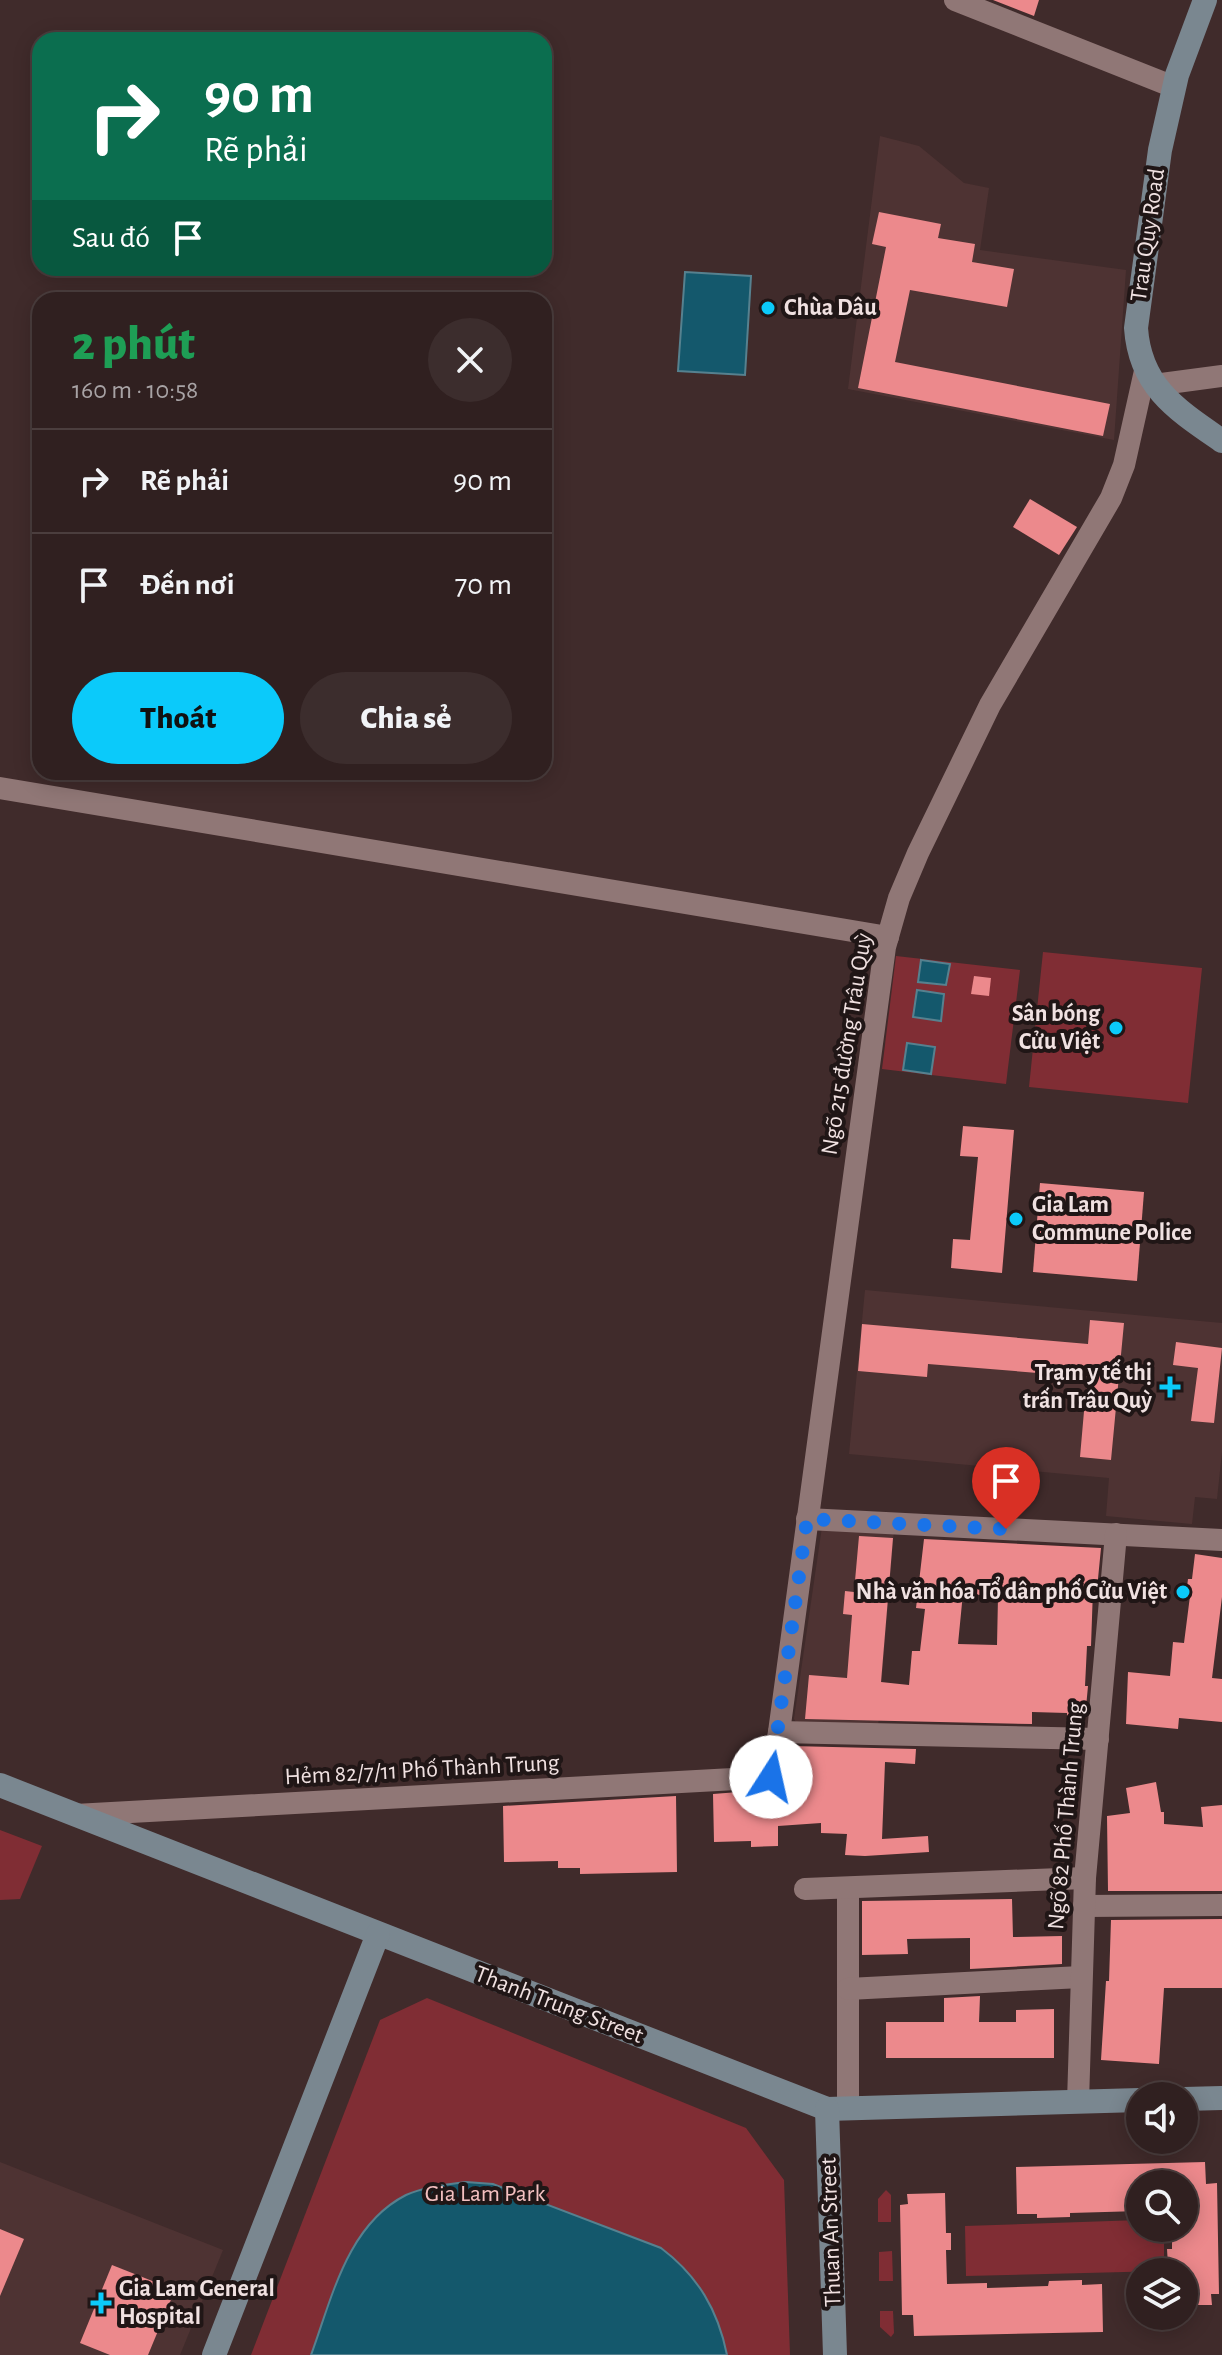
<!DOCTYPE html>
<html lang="vi">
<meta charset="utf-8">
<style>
:root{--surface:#302020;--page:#3c2d2d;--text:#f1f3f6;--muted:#a8a3a5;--line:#4b3e3e;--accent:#0bcafa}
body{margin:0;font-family:"Alegreya Sans",sans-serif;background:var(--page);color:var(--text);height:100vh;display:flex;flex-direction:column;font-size:30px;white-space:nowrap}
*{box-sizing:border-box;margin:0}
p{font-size:26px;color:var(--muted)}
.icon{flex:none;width:44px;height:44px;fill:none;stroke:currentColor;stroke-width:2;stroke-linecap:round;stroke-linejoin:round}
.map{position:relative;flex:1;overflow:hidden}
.details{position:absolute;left:32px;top:292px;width:520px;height:488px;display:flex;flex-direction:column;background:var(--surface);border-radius:24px;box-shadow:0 4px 20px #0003,0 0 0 2px var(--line)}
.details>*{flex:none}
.hud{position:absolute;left:32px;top:32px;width:520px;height:244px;border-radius:24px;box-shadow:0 4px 20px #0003,0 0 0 2px var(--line);background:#0b6e4f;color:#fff;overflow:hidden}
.controls{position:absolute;left:1126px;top:2082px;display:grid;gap:16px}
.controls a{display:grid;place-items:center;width:72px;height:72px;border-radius:50%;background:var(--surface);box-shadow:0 4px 20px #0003,0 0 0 2px var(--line);font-size:40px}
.pin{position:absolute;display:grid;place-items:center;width:68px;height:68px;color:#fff;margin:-82px -34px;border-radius:50% 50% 50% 0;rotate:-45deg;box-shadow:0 0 8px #0007}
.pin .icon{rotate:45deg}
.me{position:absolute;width:88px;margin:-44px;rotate:10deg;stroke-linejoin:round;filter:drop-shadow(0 0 6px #0008)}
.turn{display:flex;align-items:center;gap:28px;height:168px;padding:0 40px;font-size:36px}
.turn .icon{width:104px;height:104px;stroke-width:2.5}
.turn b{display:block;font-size:56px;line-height:68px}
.then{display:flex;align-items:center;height:76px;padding:0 40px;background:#0003;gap:16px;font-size:30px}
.round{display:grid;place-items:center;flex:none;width:84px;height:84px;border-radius:42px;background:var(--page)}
.headline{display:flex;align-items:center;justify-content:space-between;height:136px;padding:0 40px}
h1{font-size:48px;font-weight:800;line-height:60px;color:#1e9e55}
.primary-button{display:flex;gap:16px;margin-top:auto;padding:16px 40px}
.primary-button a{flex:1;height:92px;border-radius:48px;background:var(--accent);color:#111;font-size:32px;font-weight:800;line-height:92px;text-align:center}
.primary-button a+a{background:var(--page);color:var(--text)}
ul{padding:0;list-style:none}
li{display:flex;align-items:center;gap:24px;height:104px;padding:0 40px;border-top:2px solid var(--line)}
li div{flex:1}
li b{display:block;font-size:30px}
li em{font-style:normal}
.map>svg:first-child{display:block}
</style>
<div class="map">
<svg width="1222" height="2355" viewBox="0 0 1222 2355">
<rect width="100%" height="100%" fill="#402b2b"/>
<g fill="#4e3333">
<path d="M 880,136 L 919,146 L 964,183 L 989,188 L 980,250 L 1126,270 L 1114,440 L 848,389 Z"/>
<path d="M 865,1290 L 1222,1323 L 1222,1452 L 1217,1499 L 1195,1497 L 1192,1524 L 1106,1516 L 1109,1478 L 849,1454 Z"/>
<path d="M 822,1527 L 894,1530 L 878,1727 L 796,1722 L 794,1719 Z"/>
<path d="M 0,2162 L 223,2250 L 180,2355 L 0,2355 Z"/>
</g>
<g fill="#802d34">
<path d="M 1043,952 L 1202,968 L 1188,1103 L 1029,1087 Z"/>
<path d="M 896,956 L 1020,970 L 1006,1084 L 882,1069 Z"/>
<path d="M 0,1830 L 42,1846 L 20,1899 L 0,1900 Z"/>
<path d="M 427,1998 L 746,2128 L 784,2180 L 790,2355 L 251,2355 L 380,2020 Z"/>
<path d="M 886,2190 L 891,2195 L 891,2222 L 878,2222 L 878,2199 Z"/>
<path d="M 1140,2220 L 1140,2228 L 1164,2228 L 1164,2271 L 966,2276 L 965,2226 Z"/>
<path d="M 892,2251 L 893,2281 L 879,2281 L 879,2252 Z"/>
<path d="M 880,2311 L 893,2311 L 894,2333 L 891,2337 L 880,2327 Z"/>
</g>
<g fill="#14586c" stroke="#56818f" stroke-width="2">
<path d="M 685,272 L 751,276 L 745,375 L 678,371 Z"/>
<path d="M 921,960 L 950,964 L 946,985 L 918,982 Z"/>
<path d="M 917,990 L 944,994 L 941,1021 L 913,1017 Z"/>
<path d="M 907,1043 L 935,1047 L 931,1074 L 903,1070 Z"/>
<path d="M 466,2182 L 493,2184 L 661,2248 C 698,2276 718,2310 727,2355 L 311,2355 C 332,2298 347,2225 406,2195 C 424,2187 447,2184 466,2182 Z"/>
</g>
<g fill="#ec898c" fill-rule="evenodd">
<path d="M 993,0 L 1039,0 L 1034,16 Z"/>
<path d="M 879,212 L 941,224 L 938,238 L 975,244 L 972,262 L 1014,269 L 1007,307 L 910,290 L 895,362 L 1110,404 L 1103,436 L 858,388 L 886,247 L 872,244 Z"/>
<path d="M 1030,499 L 1077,527 L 1059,555 L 1013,527 Z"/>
<path d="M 974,976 L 991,978 L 989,996 L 971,994 Z"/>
<path d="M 963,1126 L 1014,1130 L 1002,1273 L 951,1268 L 953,1239 L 970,1240 L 978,1157 L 960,1156 Z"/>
<path d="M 1040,1183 L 1144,1192 L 1137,1281 L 1033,1272 Z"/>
<path d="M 1090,1320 L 1124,1323 L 1111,1460 L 1080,1457 L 1087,1377 L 928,1364 L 927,1377 L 858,1371 L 862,1324 L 1088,1344 Z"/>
<path d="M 1176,1342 L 1222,1348 L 1214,1423 L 1191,1421 L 1198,1368 L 1173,1365 Z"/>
<path d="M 859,1536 L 893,1538 L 881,1682 L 909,1685 L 912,1651 L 920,1651 L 925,1609 L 916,1608 L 924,1539 L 1101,1548 L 1097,1589 L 1093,1589 L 1091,1646 L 1087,1646 L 1085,1686 L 1088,1686 L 1085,1718 L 1067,1717 L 1067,1713 L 1032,1712 L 1032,1724 L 805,1719 L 809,1675 L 847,1678 L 852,1615 L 843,1614 L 845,1591 L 854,1592 ZM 963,1593 L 998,1597 L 997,1645 L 958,1644 Z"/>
<path d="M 1195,1554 L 1222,1558 L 1222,1597 L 1212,1678 L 1222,1679 L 1222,1722 L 1179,1718 L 1178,1729 L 1126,1724 L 1128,1672 L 1170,1676 L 1173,1642 L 1184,1643 L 1190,1596 L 1186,1595 L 1188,1579 L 1192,1579 Z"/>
<path d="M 791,1746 L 916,1749 L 915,1764 L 885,1762 L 882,1839 L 928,1836 L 929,1852 L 865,1856 L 845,1855 L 847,1834 L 821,1833 L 821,1823 L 778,1826 L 778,1846 L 751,1847 L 751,1841 L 714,1842 L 713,1794 L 778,1789 L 785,1780 Z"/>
<path d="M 1156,1782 L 1161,1812 L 1164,1812 L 1164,1824 L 1203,1827 L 1201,1807 L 1222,1805 L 1222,1891 L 1108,1891 L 1107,1816 L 1130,1813 L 1126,1788 Z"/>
<path d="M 676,1796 L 677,1872 L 580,1874 L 580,1868 L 558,1868 L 558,1861 L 504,1862 L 503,1806 Z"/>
<path d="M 1012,1899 L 1013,1937 L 1062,1936 L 1062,1964 L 970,1969 L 970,1938 L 907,1939 L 908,1954 L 862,1955 L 862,1901 Z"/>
<path d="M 1222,1919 L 1222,1988 L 1164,1988 L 1159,2064 L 1101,2060 L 1106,1981 L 1109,1981 L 1111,1920 Z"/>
<path d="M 980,1996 L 979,2022 L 1016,2022 L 1016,2010 L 1054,2009 L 1054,2058 L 886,2058 L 886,2022 L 944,2022 L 944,1998 Z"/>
<path d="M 1205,2162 L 1206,2184 L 1217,2183 L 1219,2294 L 1211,2294 L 1212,2305 L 1184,2305 L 1184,2272 L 1173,2272 L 1173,2265 L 1168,2265 L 1167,2249 L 1172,2249 L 1172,2228 L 1184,2228 L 1184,2184 L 1140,2184 L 1140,2211 L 1070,2213 L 1070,2217 L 1037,2218 L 1037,2214 L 1017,2214 L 1016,2167 Z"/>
<path d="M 945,2193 L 946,2233 L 951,2233 L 951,2250 L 946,2250 L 947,2284 L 987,2283 L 987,2288 L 1048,2286 L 1049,2281 L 1082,2280 L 1082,2285 L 1102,2284 L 1103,2332 L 914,2336 L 913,2315 L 902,2315 L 900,2205 L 908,2204 L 907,2194 Z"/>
<path d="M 0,2229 L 24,2239 L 0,2296 Z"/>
<path d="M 112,2265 L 175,2290 L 148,2355 L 110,2355 L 80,2343 Z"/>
</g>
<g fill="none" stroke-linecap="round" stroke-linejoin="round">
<g stroke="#907776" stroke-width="22">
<path d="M 955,0 L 1174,87"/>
<path d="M 1154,385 L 1222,376"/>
<path d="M 0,788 L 888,937"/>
<path d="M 807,1519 L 1222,1540"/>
<path d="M 779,1732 L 1098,1739"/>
<path d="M 75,1815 L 771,1777 L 779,1732 L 885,947 L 899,898 L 918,853 L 990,705 L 1111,498 L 1124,465 L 1145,371"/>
<path d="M 848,1888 L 848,2109"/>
<path d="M 805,1889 L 1085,1878"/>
<path d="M 1084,1906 L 1222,1905"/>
<path d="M 848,1989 L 1081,1977"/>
<path d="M 1078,2102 L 1085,1878 L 1116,1534"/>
</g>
<g stroke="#7a8790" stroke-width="24">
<path d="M 1205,0 L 1177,75 L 1160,150 L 1136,328 C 1140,387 1177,410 1222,441"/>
<path d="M 0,1785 L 827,2109 L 1140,2100"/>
<path d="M 1184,2099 L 1222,2098"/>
<path d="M 827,2109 L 835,2355"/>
<path d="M 214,2355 L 378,1934"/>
</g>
</g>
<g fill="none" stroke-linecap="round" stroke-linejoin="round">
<path stroke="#1a73e8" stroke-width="14" stroke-dasharray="0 25.2" d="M 771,1777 L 807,1519 L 1006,1529"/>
</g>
<g fill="#0bcafa" stroke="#201616" stroke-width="3">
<circle cx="768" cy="308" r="8"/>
<circle cx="1116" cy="1028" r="8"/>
<circle cx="1016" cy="1219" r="8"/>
<path d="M1166 1375h8v8h8v8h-8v8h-8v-8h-8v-8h8z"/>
<circle cx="1183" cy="1592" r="8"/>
<path d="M97 2291h8v8h8v8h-8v8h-8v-8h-8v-8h8z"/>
</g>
<g text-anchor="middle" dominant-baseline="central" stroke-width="8" stroke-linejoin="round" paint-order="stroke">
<g font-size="24" fill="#f0e1e1" stroke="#201616">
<text transform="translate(1148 235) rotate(-82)">Trau Quy Road</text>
<text transform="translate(847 1044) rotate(-81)">Ngõ 215 đường Trâu Quỳ</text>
<text transform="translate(422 1770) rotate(-3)">Hẻm 82/7/11 Phố Thành Trung</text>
<text transform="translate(1066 1816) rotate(-85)">Ngõ 82 Phố Thành Trung</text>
<text transform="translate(559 2005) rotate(21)">Thanh Trung Street</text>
<text transform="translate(831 2232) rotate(-92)">Thuan An Street</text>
</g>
<g font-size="24" font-weight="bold" fill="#f0e1e1" stroke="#201616" text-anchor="start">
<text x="784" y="308">Chùa Dâu</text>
<text x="1100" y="1014" text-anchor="end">Sân bóng<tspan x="1100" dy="28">Cửu Việt</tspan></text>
<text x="1032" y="1205">Gia Lam<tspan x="1032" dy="28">Commune Police</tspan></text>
<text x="1152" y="1373" text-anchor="end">Trạm y tế thị<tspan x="1152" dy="28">trấn Trâu Quỳ</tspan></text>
<text x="1167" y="1592" text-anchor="end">Nhà văn hóa Tổ dân phố Cửu Việt</text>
<text x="119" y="2289">Gia Lam General<tspan x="119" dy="28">Hospital</tspan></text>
</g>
<g font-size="24" fill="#f4c0c0" stroke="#201616">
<text x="485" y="2194">Gia Lam Park</text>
</g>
</g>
</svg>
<div class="controls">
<a><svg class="icon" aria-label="sound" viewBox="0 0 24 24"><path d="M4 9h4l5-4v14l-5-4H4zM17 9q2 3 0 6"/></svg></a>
<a><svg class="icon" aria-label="search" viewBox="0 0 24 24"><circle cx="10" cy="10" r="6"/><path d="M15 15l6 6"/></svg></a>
<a><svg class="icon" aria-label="layers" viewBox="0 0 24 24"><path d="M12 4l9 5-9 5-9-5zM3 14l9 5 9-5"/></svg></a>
</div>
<div class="pin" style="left:1006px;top:1529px;background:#d93025"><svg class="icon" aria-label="arrive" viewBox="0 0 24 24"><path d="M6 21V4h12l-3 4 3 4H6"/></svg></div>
<svg class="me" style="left:771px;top:1777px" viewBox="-20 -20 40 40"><circle r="19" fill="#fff"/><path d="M0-13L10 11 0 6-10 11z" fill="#1a73e8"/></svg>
<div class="hud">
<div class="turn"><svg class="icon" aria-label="right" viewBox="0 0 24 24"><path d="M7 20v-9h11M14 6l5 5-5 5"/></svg><div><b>90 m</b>Rẽ phải</div></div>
<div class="then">Sau đó<svg class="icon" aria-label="arrive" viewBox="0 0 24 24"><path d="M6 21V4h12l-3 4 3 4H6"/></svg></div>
</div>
<section class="details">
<div class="headline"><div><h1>2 phút</h1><p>160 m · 10:58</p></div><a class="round"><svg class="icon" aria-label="close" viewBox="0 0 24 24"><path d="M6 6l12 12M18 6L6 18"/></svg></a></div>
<ul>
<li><svg class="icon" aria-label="right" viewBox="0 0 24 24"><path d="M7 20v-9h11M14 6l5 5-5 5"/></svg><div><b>Rẽ phải</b></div><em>90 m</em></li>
<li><svg class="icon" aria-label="arrive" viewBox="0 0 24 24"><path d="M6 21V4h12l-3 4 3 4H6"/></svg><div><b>Đến nơi</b></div><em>70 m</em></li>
</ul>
<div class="primary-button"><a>Thoát</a><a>Chia sẻ</a></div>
</section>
</div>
